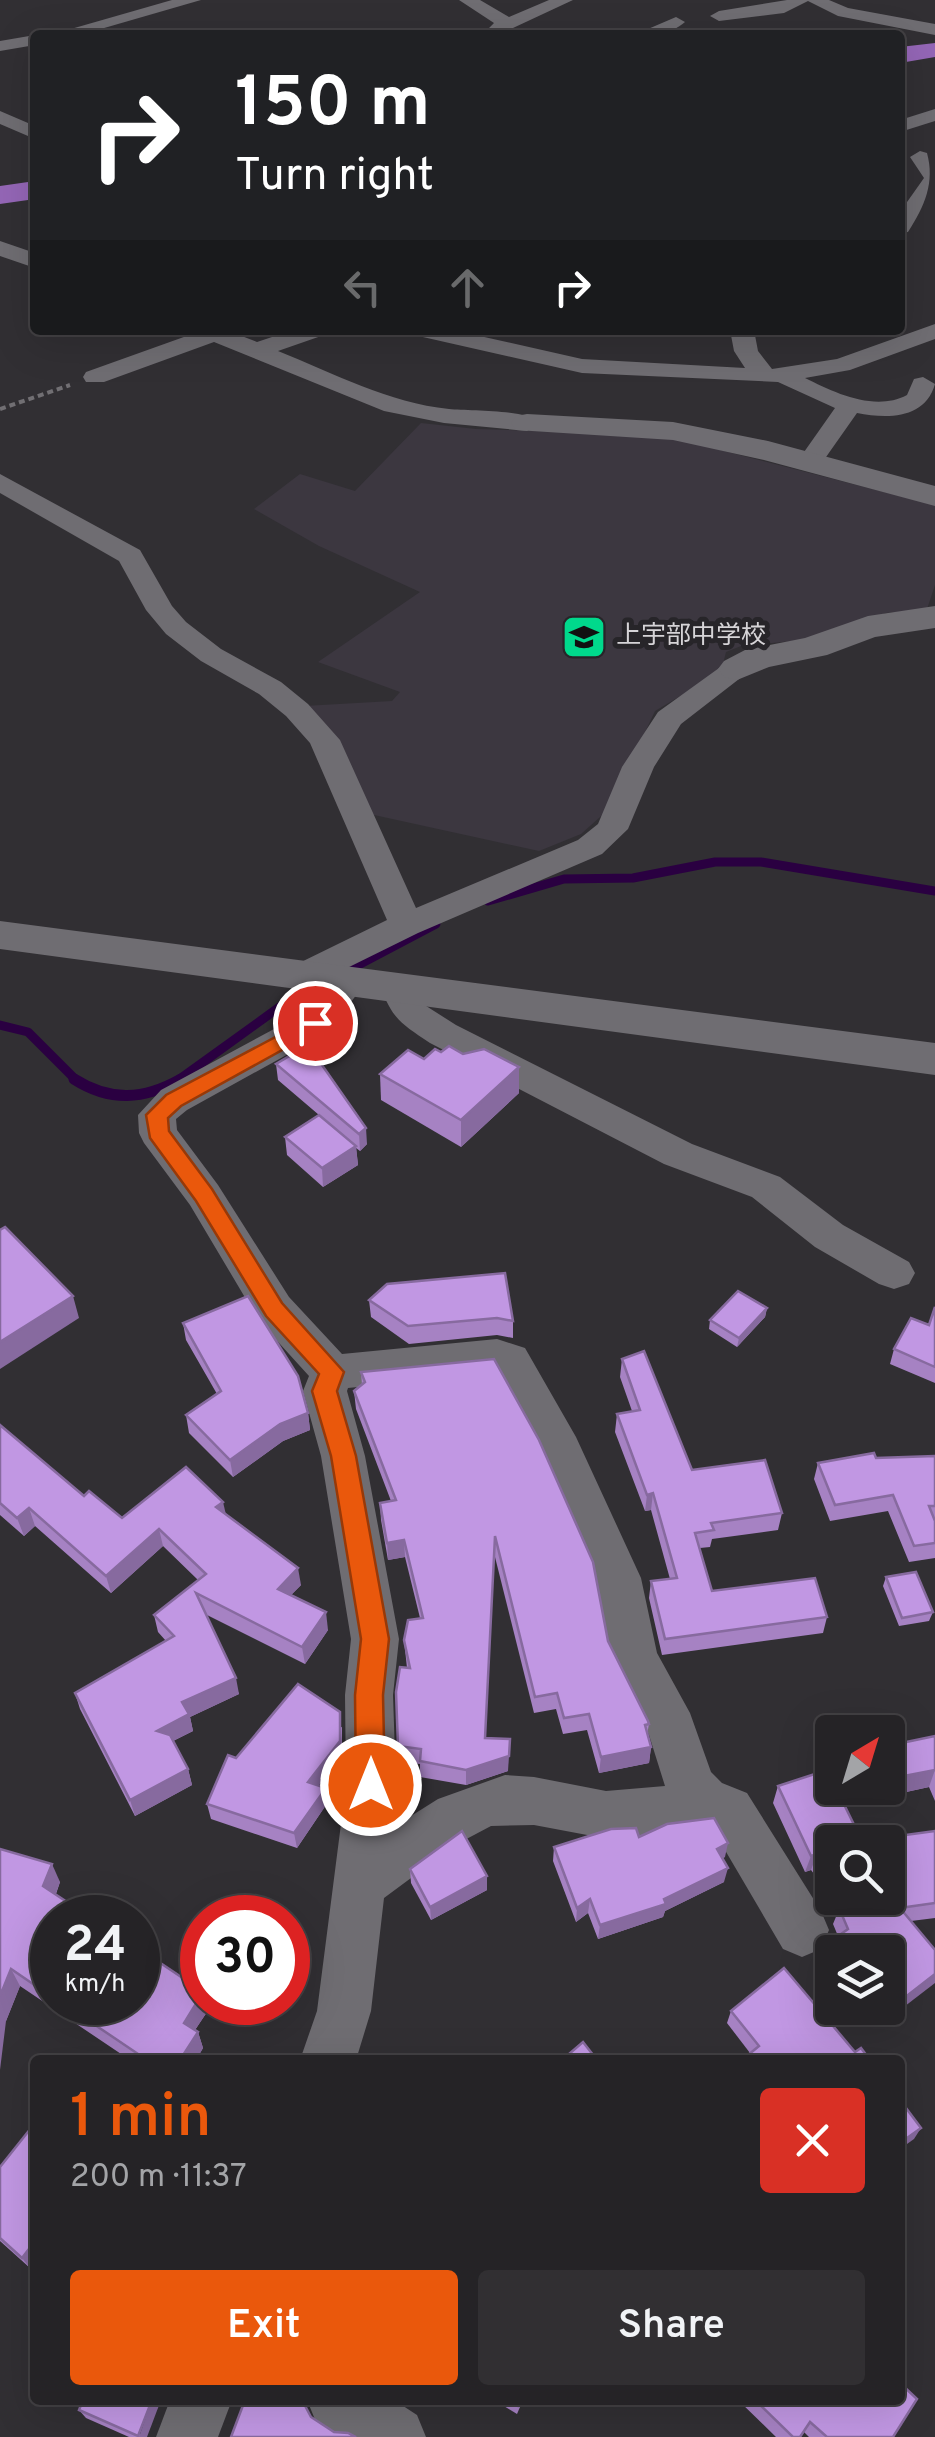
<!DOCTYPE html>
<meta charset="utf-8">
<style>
:root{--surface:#252326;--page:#312f32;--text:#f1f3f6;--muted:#a3a4a7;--line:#424043;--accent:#ea580c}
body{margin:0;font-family:Overpass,"Noto Sans JP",sans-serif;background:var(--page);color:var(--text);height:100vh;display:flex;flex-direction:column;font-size:38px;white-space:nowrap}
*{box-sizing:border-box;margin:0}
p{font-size:32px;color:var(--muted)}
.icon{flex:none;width:55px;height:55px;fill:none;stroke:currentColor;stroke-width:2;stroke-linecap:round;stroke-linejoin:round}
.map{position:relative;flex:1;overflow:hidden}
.sheet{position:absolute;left:30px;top:2055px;width:875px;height:350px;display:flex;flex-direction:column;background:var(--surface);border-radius:10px;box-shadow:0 10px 40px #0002,0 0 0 2px var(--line)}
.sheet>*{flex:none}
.hud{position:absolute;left:30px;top:30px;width:875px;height:305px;border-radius:10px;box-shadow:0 10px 40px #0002,0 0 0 2px var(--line);background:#202124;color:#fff;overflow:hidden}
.needle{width:65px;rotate:38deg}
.fabs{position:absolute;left:815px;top:1715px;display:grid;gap:20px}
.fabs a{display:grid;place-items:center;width:90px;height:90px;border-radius:10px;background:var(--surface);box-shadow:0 10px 40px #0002,0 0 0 2px var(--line);font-size:50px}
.speed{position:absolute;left:30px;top:1895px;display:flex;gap:20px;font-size:50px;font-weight:700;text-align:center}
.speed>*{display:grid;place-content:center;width:130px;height:130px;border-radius:50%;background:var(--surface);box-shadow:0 10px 40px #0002,0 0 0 2px var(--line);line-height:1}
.speed small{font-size:25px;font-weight:400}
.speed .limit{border:15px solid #d22;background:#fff;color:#111}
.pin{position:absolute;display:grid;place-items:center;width:85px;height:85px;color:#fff;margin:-42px;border:5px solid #fff;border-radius:50%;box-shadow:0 2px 10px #0007}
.me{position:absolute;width:110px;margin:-55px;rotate:0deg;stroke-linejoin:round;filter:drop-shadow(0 0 8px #0008)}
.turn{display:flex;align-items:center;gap:35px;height:210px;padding:0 40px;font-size:45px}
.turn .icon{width:130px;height:130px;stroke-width:2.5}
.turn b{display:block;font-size:70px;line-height:85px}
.lanes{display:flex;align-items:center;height:95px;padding:0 40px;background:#0003;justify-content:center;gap:50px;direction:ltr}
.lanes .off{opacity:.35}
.round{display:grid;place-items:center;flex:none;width:105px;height:105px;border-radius:10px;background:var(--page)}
.headline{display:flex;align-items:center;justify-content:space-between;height:170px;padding:0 40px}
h1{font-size:60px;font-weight:600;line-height:75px;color:var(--accent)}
.action{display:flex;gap:20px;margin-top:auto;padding:20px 40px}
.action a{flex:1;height:115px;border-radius:10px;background:var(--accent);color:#fff;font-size:40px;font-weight:600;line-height:115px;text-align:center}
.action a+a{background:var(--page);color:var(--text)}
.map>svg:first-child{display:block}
</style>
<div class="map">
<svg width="935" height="2437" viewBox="0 0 935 2437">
<rect width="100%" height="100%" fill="#312f33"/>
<path fill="#3c3740" d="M 421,423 L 476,429 L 662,435 L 935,505 L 935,585 L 927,609 L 886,613 L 802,640 L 741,646 L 726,652 L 721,672 L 655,711 L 609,809 L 581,834 L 539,851 L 365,813 L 304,706 L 392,701 L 400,692 L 318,662 L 420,592 L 319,546 L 254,509 L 300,474 L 355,491 Z"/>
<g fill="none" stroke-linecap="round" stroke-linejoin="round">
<g stroke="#2a0041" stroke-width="9">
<path d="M 488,901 L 564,879 L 633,878 L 715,862 L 761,862 L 935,891"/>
<path d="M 345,972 L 436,924"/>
<path d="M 0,1025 L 28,1032 L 77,1081"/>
<path d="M 177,1081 L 292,998 L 316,985"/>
</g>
<path stroke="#2a0041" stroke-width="11" d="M 74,1079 C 110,1102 144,1100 181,1079"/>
<path stroke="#716f73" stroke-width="4" stroke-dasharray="6 4" stroke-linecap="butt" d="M 0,409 L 70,385"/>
<g fill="#6f6d72" fill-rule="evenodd">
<path d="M 172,0 L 201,0 L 80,35 L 50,35 Z"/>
<path d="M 459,0 L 480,0 L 509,17 L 549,0 L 573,0 L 513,28 L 524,35 L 492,32 L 489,28 L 494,23 Z"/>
<path d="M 787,0 L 829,0 L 848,8 L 935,24 L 935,35 L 838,16 L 808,1 L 784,13 L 719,21 L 710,16 L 719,11 Z"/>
<path d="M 676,17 L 685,22 C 670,35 653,35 634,35 Z"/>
<path d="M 35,35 L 35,45 L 0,51 L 0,41 Z"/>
<path d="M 935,109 L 935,121 L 900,132 L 900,120 Z"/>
<path d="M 0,111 L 35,126 L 35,139 L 0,124 Z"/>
<path d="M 920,151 L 927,153 C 935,182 925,206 908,232 L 900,233 L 900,212 L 924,178 L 910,157 Z"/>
<path d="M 0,241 L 35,253 L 35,268 L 0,256 Z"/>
<path d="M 935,324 L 935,339 L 850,370 L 805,378 C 835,393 875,412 907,395 L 914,379 L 923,377 L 935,384 C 925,419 888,419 857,413 L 819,467 L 810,470 L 797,462 L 835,408 L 778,382 L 582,373 L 414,335 L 410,330 L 453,330 L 582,359 L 745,368 L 734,351 L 730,330 L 754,330 L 758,351 L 772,369 L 837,359 Z"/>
<path d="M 193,330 L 226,330 L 257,342 L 293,330 L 328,330 L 324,335 L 278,351 C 333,373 389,403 449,409 C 469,411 527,409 540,423 L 527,431 L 444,423 L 384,411 L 214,342 L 104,382 L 86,382 L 83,377 L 86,372 L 195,333 Z"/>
<path d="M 0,474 L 140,550 L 172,606 L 186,622 L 221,649 L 281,682 L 308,704 L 340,740 L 416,908 L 578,840 L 598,824 L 622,767 L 658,712 L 726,663 L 748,663 L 752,669 L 681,724 L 654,767 L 628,829 L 602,854 L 418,933 L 341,971 L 362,973 L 367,981 L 328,1032 L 187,1110 L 176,1119 L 177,1130 L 218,1185 L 289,1297 L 342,1354 L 497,1339 L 525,1348 L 576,1437 L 641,1578 L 657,1653 L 690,1713 L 711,1772 L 722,1783 L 747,1793 L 821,1911 L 829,1930 L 821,1949 L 802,1957 L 783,1949 L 712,1828 L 619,1841 L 534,1825 L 491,1826 L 457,1844 L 384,1898 L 371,2011 L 356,2060 L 300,2060 L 317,2011 L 346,1785 L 345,1695 L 351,1639 L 321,1456 L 303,1391 L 309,1376 L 259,1321 L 190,1205 L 144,1143 L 139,1133 L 138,1115 L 161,1090 L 302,1014 L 335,974 L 304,987 L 291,983 L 286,975 L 291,967 L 387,920 L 310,743 L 286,716 L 259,694 L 201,661 L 166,634 L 146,610 L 119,561 L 0,493 ZM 496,1373 L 541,1456 L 595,1578 L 610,1657 L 649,1735 L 665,1786 L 606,1791 L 534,1777 L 505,1775 L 438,1799 L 392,1828 L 396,1785 L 393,1695 L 399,1639 L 365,1456 L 347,1391 L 348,1388 Z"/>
<path d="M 399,976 L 412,980 L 423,1004 L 456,1025 L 692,1144 L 780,1177 L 843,1225 L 909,1262 L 915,1273 L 909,1284 L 894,1289 L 879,1284 L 815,1247 L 752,1197 L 664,1164 L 430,1043 C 402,1024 393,1020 381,988 L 386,980 Z"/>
<path d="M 170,2400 L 232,2400 L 218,2437 L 156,2437 Z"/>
<path d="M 307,2400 L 394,2400 L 417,2415 L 426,2437 L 339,2437 L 316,2422 Z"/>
</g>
<g fill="#6f6d72" fill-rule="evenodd">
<path d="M 527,414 L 673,422 L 768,441 L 935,486 L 935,506 L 764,460 L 673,440 L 516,430 L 511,423 L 516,416 Z"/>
<path d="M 935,606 L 935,628 L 875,637 L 827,655 L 769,667 L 737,680 L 724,677 L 718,669 L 724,661 L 745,650 L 805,638 L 868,616 Z"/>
<path d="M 0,921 L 935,1043 L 935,1075 L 0,949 Z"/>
</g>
<g fill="#9466b6" fill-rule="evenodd">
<path d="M 935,43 L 935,57 L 900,63 L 900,47 Z"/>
<path d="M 35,181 L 35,199 L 0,204 L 0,186 Z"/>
</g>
</g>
<g fill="#a682c3">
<path d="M 308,1045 L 367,1144 L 360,1151 L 356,1148 L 358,1165 L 323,1187 L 287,1155 L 285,1137 L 319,1115 L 278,1080 L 276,1064 Z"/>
<path d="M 441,1052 L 463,1054 L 519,1093 L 461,1147 L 381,1100 L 380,1074 Z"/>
<path d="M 387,1284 L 513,1321 L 513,1338 L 497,1335 L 409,1344 L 371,1317 L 369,1300 Z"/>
<path d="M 935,1307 L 935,1383 L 890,1364 L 894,1349 L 929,1325 Z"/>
<path d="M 767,1308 L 765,1317 L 737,1347 L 709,1329 L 710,1320 Z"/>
<path d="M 183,1323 L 308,1413 L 310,1430 L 283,1441 L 233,1477 L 189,1433 L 186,1415 L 217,1394 L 186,1340 Z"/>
<path d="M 622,1359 L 692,1470 L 782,1513 L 778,1530 L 712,1539 L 710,1547 L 700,1548 L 712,1591 L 827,1617 L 823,1633 L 662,1655 L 649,1598 L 651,1581 L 670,1579 L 651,1510 L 645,1511 L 615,1432 L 617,1414 L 632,1411 L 620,1377 Z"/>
<path d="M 361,1372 L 608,1641 L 649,1724 L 647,1735 L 651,1747 L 649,1763 L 599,1773 L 587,1730 L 563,1734 L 556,1709 L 534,1713 L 494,1553 L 485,1738 L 508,1771 L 466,1785 L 420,1777 L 420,1764 L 399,1762 L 396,1692 L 407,1668 L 404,1640 L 420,1618 L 405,1557 L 388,1560 L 381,1520 L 380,1503 L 391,1501 L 356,1409 L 354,1391 L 362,1385 Z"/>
<path d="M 0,1425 L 84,1496 L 122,1518 L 226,1514 L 301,1585 L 291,1595 L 328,1630 L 305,1664 L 205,1614 L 239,1694 L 190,1717 L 193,1731 L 173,1741 L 188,1769 L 192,1785 L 135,1816 L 80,1709 L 75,1693 L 166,1641 L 158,1632 L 154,1615 L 198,1580 L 163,1546 L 111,1593 L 35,1526 L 24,1536 L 0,1515 Z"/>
<path d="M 935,1456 L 935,1558 L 909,1562 L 888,1511 L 830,1521 L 814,1479 L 818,1463 Z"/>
<path d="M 886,1577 L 933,1612 L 929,1621 L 899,1626 L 883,1586 Z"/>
<path d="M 342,1727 L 342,1756 L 319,1785 L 328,1802 L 297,1848 L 211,1819 L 207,1804 L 236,1758 Z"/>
<path d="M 935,1736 L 935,1801 L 929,1787 L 897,1794 L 888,1768 L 888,1757 L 892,1745 Z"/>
<path d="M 778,1786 L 862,1841 L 935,1831 L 935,1918 L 911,1921 L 935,1950 L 883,2023 L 870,2008 L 888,2008 L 888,1952 L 832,1952 L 832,1960 L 828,1954 L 834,1939 L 838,1936 L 833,1924 L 840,1907 L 833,1898 L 888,1898 L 832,1842 L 832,1897 L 811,1870 L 805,1872 L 773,1803 Z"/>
<path d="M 639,1837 L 725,1857 L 722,1858 L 724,1882 L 665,1911 L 663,1917 L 598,1939 L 588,1913 L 576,1922 L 553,1861 L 554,1847 Z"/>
<path d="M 0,1849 L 60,1882 L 56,1894 L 52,1918 L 52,2002 L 207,2002 L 209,2009 L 195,2030 L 198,2032 L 203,2048 L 196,2060 L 130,2060 L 20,1986 L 6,2021 Z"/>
<path d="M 410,1869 L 487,1876 L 487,1890 L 431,1920 L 411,1883 Z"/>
<path d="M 731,2011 L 855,2052 L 750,2053 L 727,2023 Z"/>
<path d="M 35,2123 L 35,2260 L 30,2268 L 0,2241 L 0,2167 Z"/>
<path d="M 494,2400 L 523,2400 L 517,2414 Z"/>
<path d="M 738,2400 L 900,2400 L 893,2437 L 809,2437 L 804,2432 L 800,2437 L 776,2437 Z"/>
<path d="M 79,2410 L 147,2437 L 129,2437 L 86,2418 Z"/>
</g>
<g fill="#876a9f">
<path d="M 519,1067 L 519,1093 L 461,1147 L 461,1120 Z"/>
<path d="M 366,1128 L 367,1144 L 360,1151 L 359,1134 Z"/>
<path d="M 356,1146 L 358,1165 L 323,1187 L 322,1168 Z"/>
<path d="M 73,1296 L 79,1318 L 0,1369 L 0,1342 Z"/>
<path d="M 767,1308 L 765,1317 L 737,1347 L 739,1338 Z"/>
<path d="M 308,1413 L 310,1430 L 283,1441 L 233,1477 L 230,1460 L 280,1424 Z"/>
<path d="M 653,1493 L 651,1510 L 645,1511 L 647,1495 Z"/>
<path d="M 223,1502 L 227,1519 L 216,1507 Z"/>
<path d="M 29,1508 L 35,1526 L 24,1536 L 17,1518 Z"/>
<path d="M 159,1529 L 163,1546 L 111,1593 L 106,1576 Z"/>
<path d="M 404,1540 L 405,1557 L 388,1560 L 387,1543 Z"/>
<path d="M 298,1568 L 301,1585 L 280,1606 L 278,1589 Z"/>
<path d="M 326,1612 L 328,1630 L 305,1664 L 302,1647 Z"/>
<path d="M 236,1678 L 239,1694 L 190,1717 L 193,1731 L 161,1747 L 157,1731 L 182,1702 Z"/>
<path d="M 340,1712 L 342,1756 L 310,1796 L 308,1782 Z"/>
<path d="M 651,1747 L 649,1763 L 599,1773 L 601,1757 Z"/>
<path d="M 509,1756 L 508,1771 L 466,1785 L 466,1770 Z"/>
<path d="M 188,1769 L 192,1785 L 135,1816 L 130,1800 Z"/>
<path d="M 935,1770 L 929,1787 L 897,1794 L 904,1776 Z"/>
<path d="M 326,1788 L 328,1802 L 297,1848 L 294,1833 Z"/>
<path d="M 728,1843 L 725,1857 L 713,1863 L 717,1849 Z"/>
<path d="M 817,1854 L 811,1870 L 805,1872 L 811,1856 Z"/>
<path d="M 52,1864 L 60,1882 L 52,1904 L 43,1886 Z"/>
<path d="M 728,1868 L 724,1882 L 665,1911 L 663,1917 L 598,1939 L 600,1925 L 664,1899 Z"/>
<path d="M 487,1876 L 487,1890 L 431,1920 L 430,1907 Z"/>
<path d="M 590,1899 L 588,1913 L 576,1922 L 577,1908 Z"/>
<path d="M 11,1969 L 20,1986 L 6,2021 L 0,2070 L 0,1996 Z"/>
<path d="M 935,1974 L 935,1983 L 883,2023 L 890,2009 Z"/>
<path d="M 202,1994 L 202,2002 L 207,2002 L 209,2009 L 189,2039 L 184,2023 Z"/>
<path d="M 198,2032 L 203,2048 L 196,2060 L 180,2060 Z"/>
<path d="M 921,2128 L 914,2139 L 900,2149 L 900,2143 Z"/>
<path d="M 35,2241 L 35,2260 L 30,2268 L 22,2258 Z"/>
<path d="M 152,2400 L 161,2400 L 147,2437 L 139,2437 Z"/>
</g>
<g fill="#c197e3" stroke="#876a9f" stroke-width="2.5">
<path d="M 308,1045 L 366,1128 L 359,1134 L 276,1064 Z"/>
<path d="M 449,1046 L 463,1054 L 484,1049 L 519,1067 L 461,1120 L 380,1074 L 408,1050 L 424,1059 L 435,1049 L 441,1052 Z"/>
<path d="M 319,1115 L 356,1146 L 322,1168 L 285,1137 Z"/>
<path d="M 5,1227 L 73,1296 L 0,1342 L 0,1230 Z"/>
<path d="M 505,1273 L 513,1321 L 497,1318 L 408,1326 L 369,1300 L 387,1284 Z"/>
<path d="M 738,1291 L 767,1308 L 739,1338 L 710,1320 Z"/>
<path d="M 248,1296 L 298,1376 L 308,1413 L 280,1424 L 230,1460 L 186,1415 L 221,1391 L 183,1323 Z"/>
<path d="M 935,1307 L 935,1367 L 894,1349 L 911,1318 L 929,1325 Z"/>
<path d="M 644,1351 L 692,1470 L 765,1460 L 782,1513 L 711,1523 L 714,1530 L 695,1533 L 712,1591 L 815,1578 L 827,1617 L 665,1639 L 651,1581 L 677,1578 L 653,1493 L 647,1495 L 617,1414 L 640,1410 L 622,1359 Z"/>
<path d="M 494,1359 L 539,1440 L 593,1562 L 608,1641 L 648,1721 L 649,1724 L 645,1725 L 651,1747 L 601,1757 L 589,1714 L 564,1718 L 557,1693 L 535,1697 L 495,1536 L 485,1738 L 510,1739 L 509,1756 L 466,1770 L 420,1761 L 421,1749 L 398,1746 L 396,1692 L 400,1667 L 410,1668 L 404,1640 L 408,1620 L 423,1618 L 404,1540 L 387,1543 L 380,1503 L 396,1500 L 354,1391 L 365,1382 L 361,1372 Z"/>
<path d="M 0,1425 L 84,1496 L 89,1491 L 122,1518 L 186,1467 L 223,1502 L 216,1507 L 298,1568 L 278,1589 L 326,1612 L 302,1647 L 196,1593 L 236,1678 L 182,1702 L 189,1714 L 157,1731 L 170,1735 L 188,1769 L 130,1800 L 75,1693 L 174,1636 L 154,1615 L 206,1574 L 159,1529 L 106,1576 L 29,1508 L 17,1518 L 0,1503 Z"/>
<path d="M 874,1453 L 876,1458 L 935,1456 L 935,1506 L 929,1506 L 935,1521 L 935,1543 L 914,1546 L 893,1495 L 835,1505 L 818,1463 Z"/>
<path d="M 916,1572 L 933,1612 L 902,1618 L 886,1577 Z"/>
<path d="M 298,1684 L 340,1712 L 340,1741 L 308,1782 L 326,1788 L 294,1833 L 207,1804 L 228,1755 L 236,1758 Z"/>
<path d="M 935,1736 L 935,1770 L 904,1776 L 892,1745 Z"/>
<path d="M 827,1770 L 832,1781 L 832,1788 L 836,1788 L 862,1841 L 935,1831 L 935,1903 L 900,1908 L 935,1950 L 935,1974 L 890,2009 L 888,2005 L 888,1952 L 845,1952 L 834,1939 L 848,1929 L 839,1908 L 852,1898 L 888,1898 L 888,1842 L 832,1842 L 832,1874 L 817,1854 L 811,1856 L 778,1786 Z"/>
<path d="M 714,1818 L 728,1843 L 717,1849 L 728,1868 L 664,1899 L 666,1904 L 600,1925 L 590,1899 L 577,1908 L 554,1847 L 611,1829 L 636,1828 L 639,1837 L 667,1824 Z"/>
<path d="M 462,1831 L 487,1876 L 430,1907 L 410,1869 Z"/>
<path d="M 0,1849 L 52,1864 L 43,1886 L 91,1918 L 52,1918 L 52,1997 L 11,1969 L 0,1996 Z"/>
<path d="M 138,1948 L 202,1991 L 202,1994 L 184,2023 L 198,2032 L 180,2060 L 147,2060 L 61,2002 L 138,2002 Z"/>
<path d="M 784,1968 L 855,2052 L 861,2048 L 870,2060 L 742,2060 L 759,2046 L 731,2011 Z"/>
<path d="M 583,2042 L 597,2060 L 562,2060 Z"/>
<path d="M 900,2100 L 921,2128 L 900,2143 Z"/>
<path d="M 35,2123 L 35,2241 L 22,2258 L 0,2238 L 0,2167 Z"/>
<path d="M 900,2383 L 917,2399 L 893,2437 L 827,2437 L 810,2422 L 800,2437 L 793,2437 L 755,2400 L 900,2400 Z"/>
<path d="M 83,2400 L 152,2400 L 138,2436 L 79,2410 Z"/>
<path d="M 245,2400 L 302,2400 L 311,2417 L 334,2432 L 348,2433 L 356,2437 L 231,2437 Z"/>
<path d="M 508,2400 L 521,2400 L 518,2406 Z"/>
</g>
<path fill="#ea580c" stroke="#983908" stroke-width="2.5" d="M 315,1016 L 325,1023 L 322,1028 L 181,1106 L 168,1118 L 169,1131 L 212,1189 L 282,1303 L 344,1372 L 337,1391 L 356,1456 L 389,1639 L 383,1695 L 385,1785 L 381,1794 L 371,1798 L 361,1794 L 356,1785 L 355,1695 L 361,1639 L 331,1456 L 312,1391 L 319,1374 L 266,1316 L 196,1201 L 150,1138 L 146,1115 L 166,1095 Z"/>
<defs>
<symbol id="school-square" viewBox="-11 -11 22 22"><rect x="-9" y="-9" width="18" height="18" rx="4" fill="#00d98c" stroke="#272529"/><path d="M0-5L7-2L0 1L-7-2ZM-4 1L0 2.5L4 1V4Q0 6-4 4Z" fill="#111"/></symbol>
</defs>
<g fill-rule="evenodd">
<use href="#school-square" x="559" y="612" width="50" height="50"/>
</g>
<g text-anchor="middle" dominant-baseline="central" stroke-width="10" stroke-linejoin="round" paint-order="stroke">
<g font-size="25" fill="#d6d4d7" stroke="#272529" text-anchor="start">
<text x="616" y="637">上宇部中学校</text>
</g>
</g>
</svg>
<div class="fabs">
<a><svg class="needle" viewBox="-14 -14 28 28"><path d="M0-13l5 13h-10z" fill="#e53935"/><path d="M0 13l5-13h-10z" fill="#a3a4a7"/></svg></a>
<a><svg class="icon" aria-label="search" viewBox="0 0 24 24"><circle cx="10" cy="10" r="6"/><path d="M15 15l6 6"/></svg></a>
<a><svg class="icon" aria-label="layers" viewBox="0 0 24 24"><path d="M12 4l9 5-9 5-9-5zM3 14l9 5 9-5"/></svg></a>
</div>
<div class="speed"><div>24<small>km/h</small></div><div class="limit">30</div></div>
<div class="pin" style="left:315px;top:1023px;background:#d93025"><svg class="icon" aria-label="arrive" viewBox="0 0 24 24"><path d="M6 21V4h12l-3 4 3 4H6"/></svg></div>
<svg class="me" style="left:371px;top:1785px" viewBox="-20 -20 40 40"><circle r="17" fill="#ea580c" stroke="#fff" stroke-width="3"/><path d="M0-11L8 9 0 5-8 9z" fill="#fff"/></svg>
<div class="hud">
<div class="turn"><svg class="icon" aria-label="right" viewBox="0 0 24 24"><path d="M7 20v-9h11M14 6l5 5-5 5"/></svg><div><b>150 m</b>Turn right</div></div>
<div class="lanes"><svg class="icon off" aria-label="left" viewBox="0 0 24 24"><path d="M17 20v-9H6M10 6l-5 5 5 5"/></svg><svg class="icon off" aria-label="ahead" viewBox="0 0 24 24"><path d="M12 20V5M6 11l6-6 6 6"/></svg><svg class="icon" aria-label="right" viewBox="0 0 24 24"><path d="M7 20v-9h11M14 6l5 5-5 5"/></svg></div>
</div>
<section class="sheet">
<div class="headline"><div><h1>1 min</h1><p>200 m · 11:37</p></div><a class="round" style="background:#d93025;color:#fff"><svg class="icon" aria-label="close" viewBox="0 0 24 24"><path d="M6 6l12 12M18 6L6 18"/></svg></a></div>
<div class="action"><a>Exit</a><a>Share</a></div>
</section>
</div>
